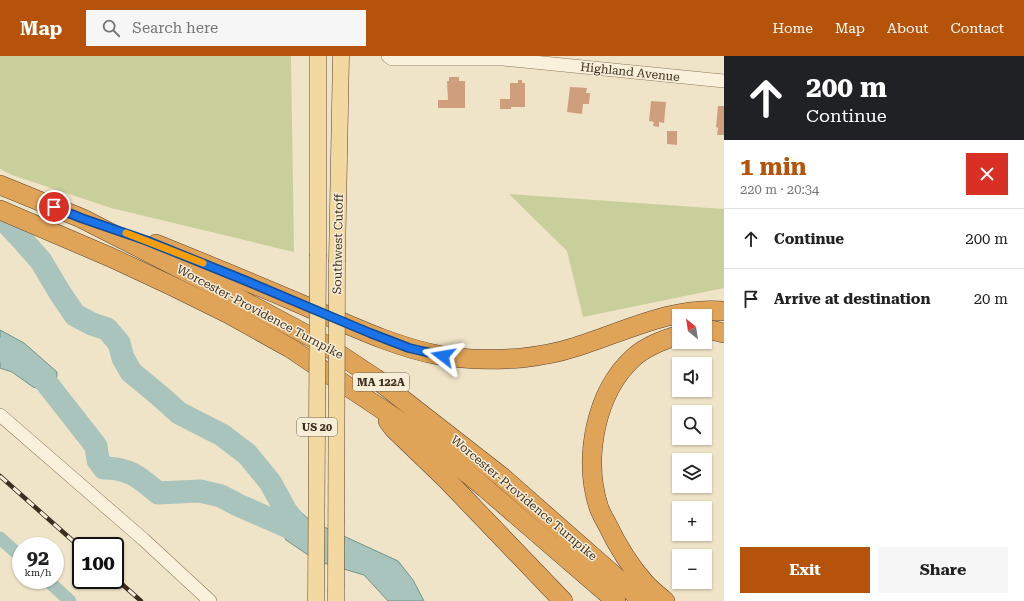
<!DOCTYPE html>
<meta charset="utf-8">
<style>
:root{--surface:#fff;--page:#f6f6f6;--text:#222;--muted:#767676;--line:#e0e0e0;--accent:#b45309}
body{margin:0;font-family:"Roboto Serif",serif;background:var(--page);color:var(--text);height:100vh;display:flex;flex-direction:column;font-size:15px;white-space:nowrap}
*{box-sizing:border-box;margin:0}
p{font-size:13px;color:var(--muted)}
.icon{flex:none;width:22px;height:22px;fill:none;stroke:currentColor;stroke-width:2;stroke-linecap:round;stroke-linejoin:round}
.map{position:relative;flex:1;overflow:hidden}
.details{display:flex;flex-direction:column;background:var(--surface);width:300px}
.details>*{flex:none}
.hud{background:#202124;color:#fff;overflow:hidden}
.needle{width:26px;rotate:330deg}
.controls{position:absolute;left:672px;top:253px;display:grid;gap:8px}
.controls a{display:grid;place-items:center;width:40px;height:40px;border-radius:0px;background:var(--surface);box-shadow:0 1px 3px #0004;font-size:20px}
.speed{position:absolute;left:12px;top:481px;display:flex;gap:8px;font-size:20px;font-weight:700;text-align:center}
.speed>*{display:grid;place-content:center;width:52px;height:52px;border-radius:50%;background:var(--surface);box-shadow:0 1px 3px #0004;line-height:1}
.speed small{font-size:10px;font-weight:400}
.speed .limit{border:2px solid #111;border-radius:6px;background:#fff;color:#111}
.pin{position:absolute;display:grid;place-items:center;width:34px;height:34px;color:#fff;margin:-17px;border:2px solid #fff;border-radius:50%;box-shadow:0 1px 4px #0007}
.me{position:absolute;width:44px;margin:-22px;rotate:284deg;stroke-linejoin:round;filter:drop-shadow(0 0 3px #0008)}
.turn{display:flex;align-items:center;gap:14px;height:84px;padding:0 16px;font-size:18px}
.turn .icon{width:52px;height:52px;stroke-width:2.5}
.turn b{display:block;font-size:28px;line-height:34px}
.round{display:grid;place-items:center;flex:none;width:42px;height:42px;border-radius:0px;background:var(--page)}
.head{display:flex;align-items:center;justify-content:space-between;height:68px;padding:0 16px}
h1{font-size:24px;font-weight:700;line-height:30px;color:var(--accent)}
.button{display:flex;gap:8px;margin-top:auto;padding:8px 16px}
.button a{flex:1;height:46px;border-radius:0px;background:var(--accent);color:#fff;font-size:16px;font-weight:700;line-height:46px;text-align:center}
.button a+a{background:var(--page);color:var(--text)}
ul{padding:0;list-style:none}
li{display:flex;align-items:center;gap:12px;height:60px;padding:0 16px;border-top:1px solid var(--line)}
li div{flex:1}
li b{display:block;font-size:15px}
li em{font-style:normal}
header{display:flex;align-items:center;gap:24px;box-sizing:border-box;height:56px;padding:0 20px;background:var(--accent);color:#fff}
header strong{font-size:19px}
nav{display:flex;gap:22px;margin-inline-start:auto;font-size:14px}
.search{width:280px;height:36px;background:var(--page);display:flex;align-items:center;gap:10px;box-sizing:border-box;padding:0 14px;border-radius:0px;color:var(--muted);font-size:15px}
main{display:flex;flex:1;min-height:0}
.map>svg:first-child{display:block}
</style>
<header>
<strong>Map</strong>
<div class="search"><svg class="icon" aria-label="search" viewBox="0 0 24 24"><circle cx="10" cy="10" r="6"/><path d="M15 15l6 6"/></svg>Search here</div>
<nav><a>Home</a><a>Map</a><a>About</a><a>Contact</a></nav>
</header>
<main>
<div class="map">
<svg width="724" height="545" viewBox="0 0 724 545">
<rect width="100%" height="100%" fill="#f0e4c8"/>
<g fill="#c9cf9b">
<path d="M 0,0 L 291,0 L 294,196 L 111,152 L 12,119 L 0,113 Z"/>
<path d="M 509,138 L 724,153 L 724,232 L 583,261 L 567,195 Z"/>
</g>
<g fill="#a9c4bc" stroke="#6f938a">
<path d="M 0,274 L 24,287 L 57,316 C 57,328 54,329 43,334 L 33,331 L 12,316 L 0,312 Z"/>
<path d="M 282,440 L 311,465 L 398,505 L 413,524 L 424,545 L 388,545 L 364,519 L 317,505 L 286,484 L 276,466 L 275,449 Z"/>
</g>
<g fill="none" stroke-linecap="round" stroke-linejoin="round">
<g stroke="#a9c4bc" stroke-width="13">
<path d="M 0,482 L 21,501"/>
<path d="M 47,524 L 70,545"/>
</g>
<g stroke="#a9c4bc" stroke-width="23">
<path d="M 0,160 L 18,179 L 41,205 L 60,237 L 75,259 L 92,268 L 107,273 L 119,287 L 123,302 L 131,316 L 160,340 L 179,357 L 222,379 L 247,398 L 270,426 L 286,455 L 297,469"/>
<path d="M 0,293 L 22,306 L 45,325 L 96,390 L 98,404 L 104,412 C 130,412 140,422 158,437 L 200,435 L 221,440 L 238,449 L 302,477"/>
</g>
</g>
<g fill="#cf9f7d">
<path d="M 449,21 L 459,21 L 459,25 L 465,25 L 465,52 L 438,52 L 438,44 L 448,44 L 447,25 L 449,25 Z"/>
<path d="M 518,24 L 522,24 L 522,27 L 525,27 L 525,51 L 511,51 L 511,53 L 500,53 L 500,43 L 510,43 L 510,27 L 518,27 Z"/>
<path d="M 570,31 L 587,32 L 586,37 L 590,37 L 589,48 L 583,48 L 582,58 L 567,56 Z"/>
<path d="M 651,45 L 666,46 L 664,67 L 659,66 L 659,71 L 653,70 L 654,66 L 649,65 Z"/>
<path d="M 718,50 L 724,50 L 724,79 L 717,79 L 718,72 L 716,71 Z"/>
<path d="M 667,75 L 677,75 L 677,89 L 667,88 Z"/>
</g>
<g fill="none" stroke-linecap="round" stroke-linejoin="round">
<defs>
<g id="minor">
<path d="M 388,0 L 392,3 L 503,3 L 724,25"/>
<path d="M 0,359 L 143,483 L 210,545"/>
</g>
<g id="major">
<path d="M 318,198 L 318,0"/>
<path d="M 337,204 L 341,0"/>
</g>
<g id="highway">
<path d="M 0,129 L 81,162 L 236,241 L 322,287 L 375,322 L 502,421 L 643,545"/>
<path d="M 0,154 L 110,201 L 170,229 L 229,258 L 290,292 L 419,378 L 485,432 L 616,545"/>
<path d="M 156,188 C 203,207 249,226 296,246 C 343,266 392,291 443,300 C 469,304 496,304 522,302 C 538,300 557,297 572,292 C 622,277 671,250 724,255"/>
<path d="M 705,275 L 711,274 L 724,277"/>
<path d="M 388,365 L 394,373 L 446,423 L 563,545"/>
<path d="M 665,545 C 658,539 650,533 645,527 C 629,509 617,489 607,468 C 604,463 601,457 599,452 C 583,403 595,337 633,302 C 646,290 663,284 679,279"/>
</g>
</defs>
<use href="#minor" stroke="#8d765c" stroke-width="14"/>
<use href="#major" stroke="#5b4430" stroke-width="17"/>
<use href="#highway" stroke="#5b4430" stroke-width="20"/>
<use href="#minor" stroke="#faf1dc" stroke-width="13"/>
<use href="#major" stroke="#f3d9a0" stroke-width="16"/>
<use href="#highway" stroke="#e0a458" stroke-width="19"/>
<defs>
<g id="rail">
<path d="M 0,420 L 81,492"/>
<path d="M 115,522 L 141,545"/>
</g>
</defs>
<use href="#rail" stroke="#3d2e20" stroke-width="4.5"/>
<use href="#rail" stroke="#f7eed8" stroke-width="3" stroke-dasharray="9" stroke-linecap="butt"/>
<defs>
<g id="major-bridge">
<path d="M 316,545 L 318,198"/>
<path d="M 336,545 L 337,204"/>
</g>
</defs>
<use href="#major-bridge" stroke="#5b4430" stroke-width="17" stroke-linecap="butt"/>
<use href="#major-bridge" stroke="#f3d9a0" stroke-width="16"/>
</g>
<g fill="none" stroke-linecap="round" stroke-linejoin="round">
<defs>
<path id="route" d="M 54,151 L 81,162 L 145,184 L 244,224 L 370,277 L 409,292 L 443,300"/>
</defs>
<use href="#route" stroke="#114b97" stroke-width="10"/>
<use href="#route" stroke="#1a73e8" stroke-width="7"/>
<path stroke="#f59e0b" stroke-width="7" d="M 126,177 L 203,207"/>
</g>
<g text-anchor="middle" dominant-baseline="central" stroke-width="3" stroke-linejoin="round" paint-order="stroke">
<g fill="#f7eed8" stroke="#756857" stroke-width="1">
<rect x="353" y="317" width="56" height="18" rx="3"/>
<rect x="297" y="362" width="40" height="18" rx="3"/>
</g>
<g font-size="11" font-weight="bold" fill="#3d2e20">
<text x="381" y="326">MA 122A</text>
<text x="317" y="371">US 20</text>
</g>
<g font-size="12" fill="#3d2e20" stroke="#f7eed8">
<text transform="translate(630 16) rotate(6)">Highland Avenue</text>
<text transform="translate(338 188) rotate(-89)">Southwest Cutoff</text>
<text transform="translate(260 256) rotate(28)">Worcester-Providence Turnpike</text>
<text transform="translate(524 442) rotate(40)">Worcester-Providence Turnpike</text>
</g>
</g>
</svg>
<div class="controls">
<a><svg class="needle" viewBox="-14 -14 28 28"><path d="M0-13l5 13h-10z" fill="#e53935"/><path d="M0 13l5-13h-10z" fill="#767676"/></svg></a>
<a><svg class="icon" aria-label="sound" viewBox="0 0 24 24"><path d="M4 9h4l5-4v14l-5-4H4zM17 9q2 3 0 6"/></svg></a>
<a><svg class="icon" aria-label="search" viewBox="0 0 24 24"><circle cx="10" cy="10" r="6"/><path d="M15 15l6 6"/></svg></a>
<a><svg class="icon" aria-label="layers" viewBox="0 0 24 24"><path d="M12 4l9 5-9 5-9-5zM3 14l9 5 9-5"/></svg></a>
<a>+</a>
<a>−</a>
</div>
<div class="speed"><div>92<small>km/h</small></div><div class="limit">100</div></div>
<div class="pin" style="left:54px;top:151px;background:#d93025"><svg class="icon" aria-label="arrive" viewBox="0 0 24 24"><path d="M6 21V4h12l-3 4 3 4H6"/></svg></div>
<svg class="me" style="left:443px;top:300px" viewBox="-20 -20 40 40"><path d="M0-17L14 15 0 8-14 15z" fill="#1a73e8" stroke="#fff" stroke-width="4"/></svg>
</div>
<section class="details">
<div class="hud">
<div class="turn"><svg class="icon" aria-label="ahead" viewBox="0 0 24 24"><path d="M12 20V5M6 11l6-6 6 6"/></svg><div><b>200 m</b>Continue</div></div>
</div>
<div class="head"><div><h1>1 min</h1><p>220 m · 20:34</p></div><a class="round" style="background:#d93025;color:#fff"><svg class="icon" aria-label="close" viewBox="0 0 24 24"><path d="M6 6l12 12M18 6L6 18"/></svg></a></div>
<ul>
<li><svg class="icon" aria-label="ahead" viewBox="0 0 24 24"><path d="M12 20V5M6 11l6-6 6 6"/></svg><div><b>Continue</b></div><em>200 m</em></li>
<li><svg class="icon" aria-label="arrive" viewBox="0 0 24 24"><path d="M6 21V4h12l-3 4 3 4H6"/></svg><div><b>Arrive at destination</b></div><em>20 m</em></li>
</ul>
<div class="button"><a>Exit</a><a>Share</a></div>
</section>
</main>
